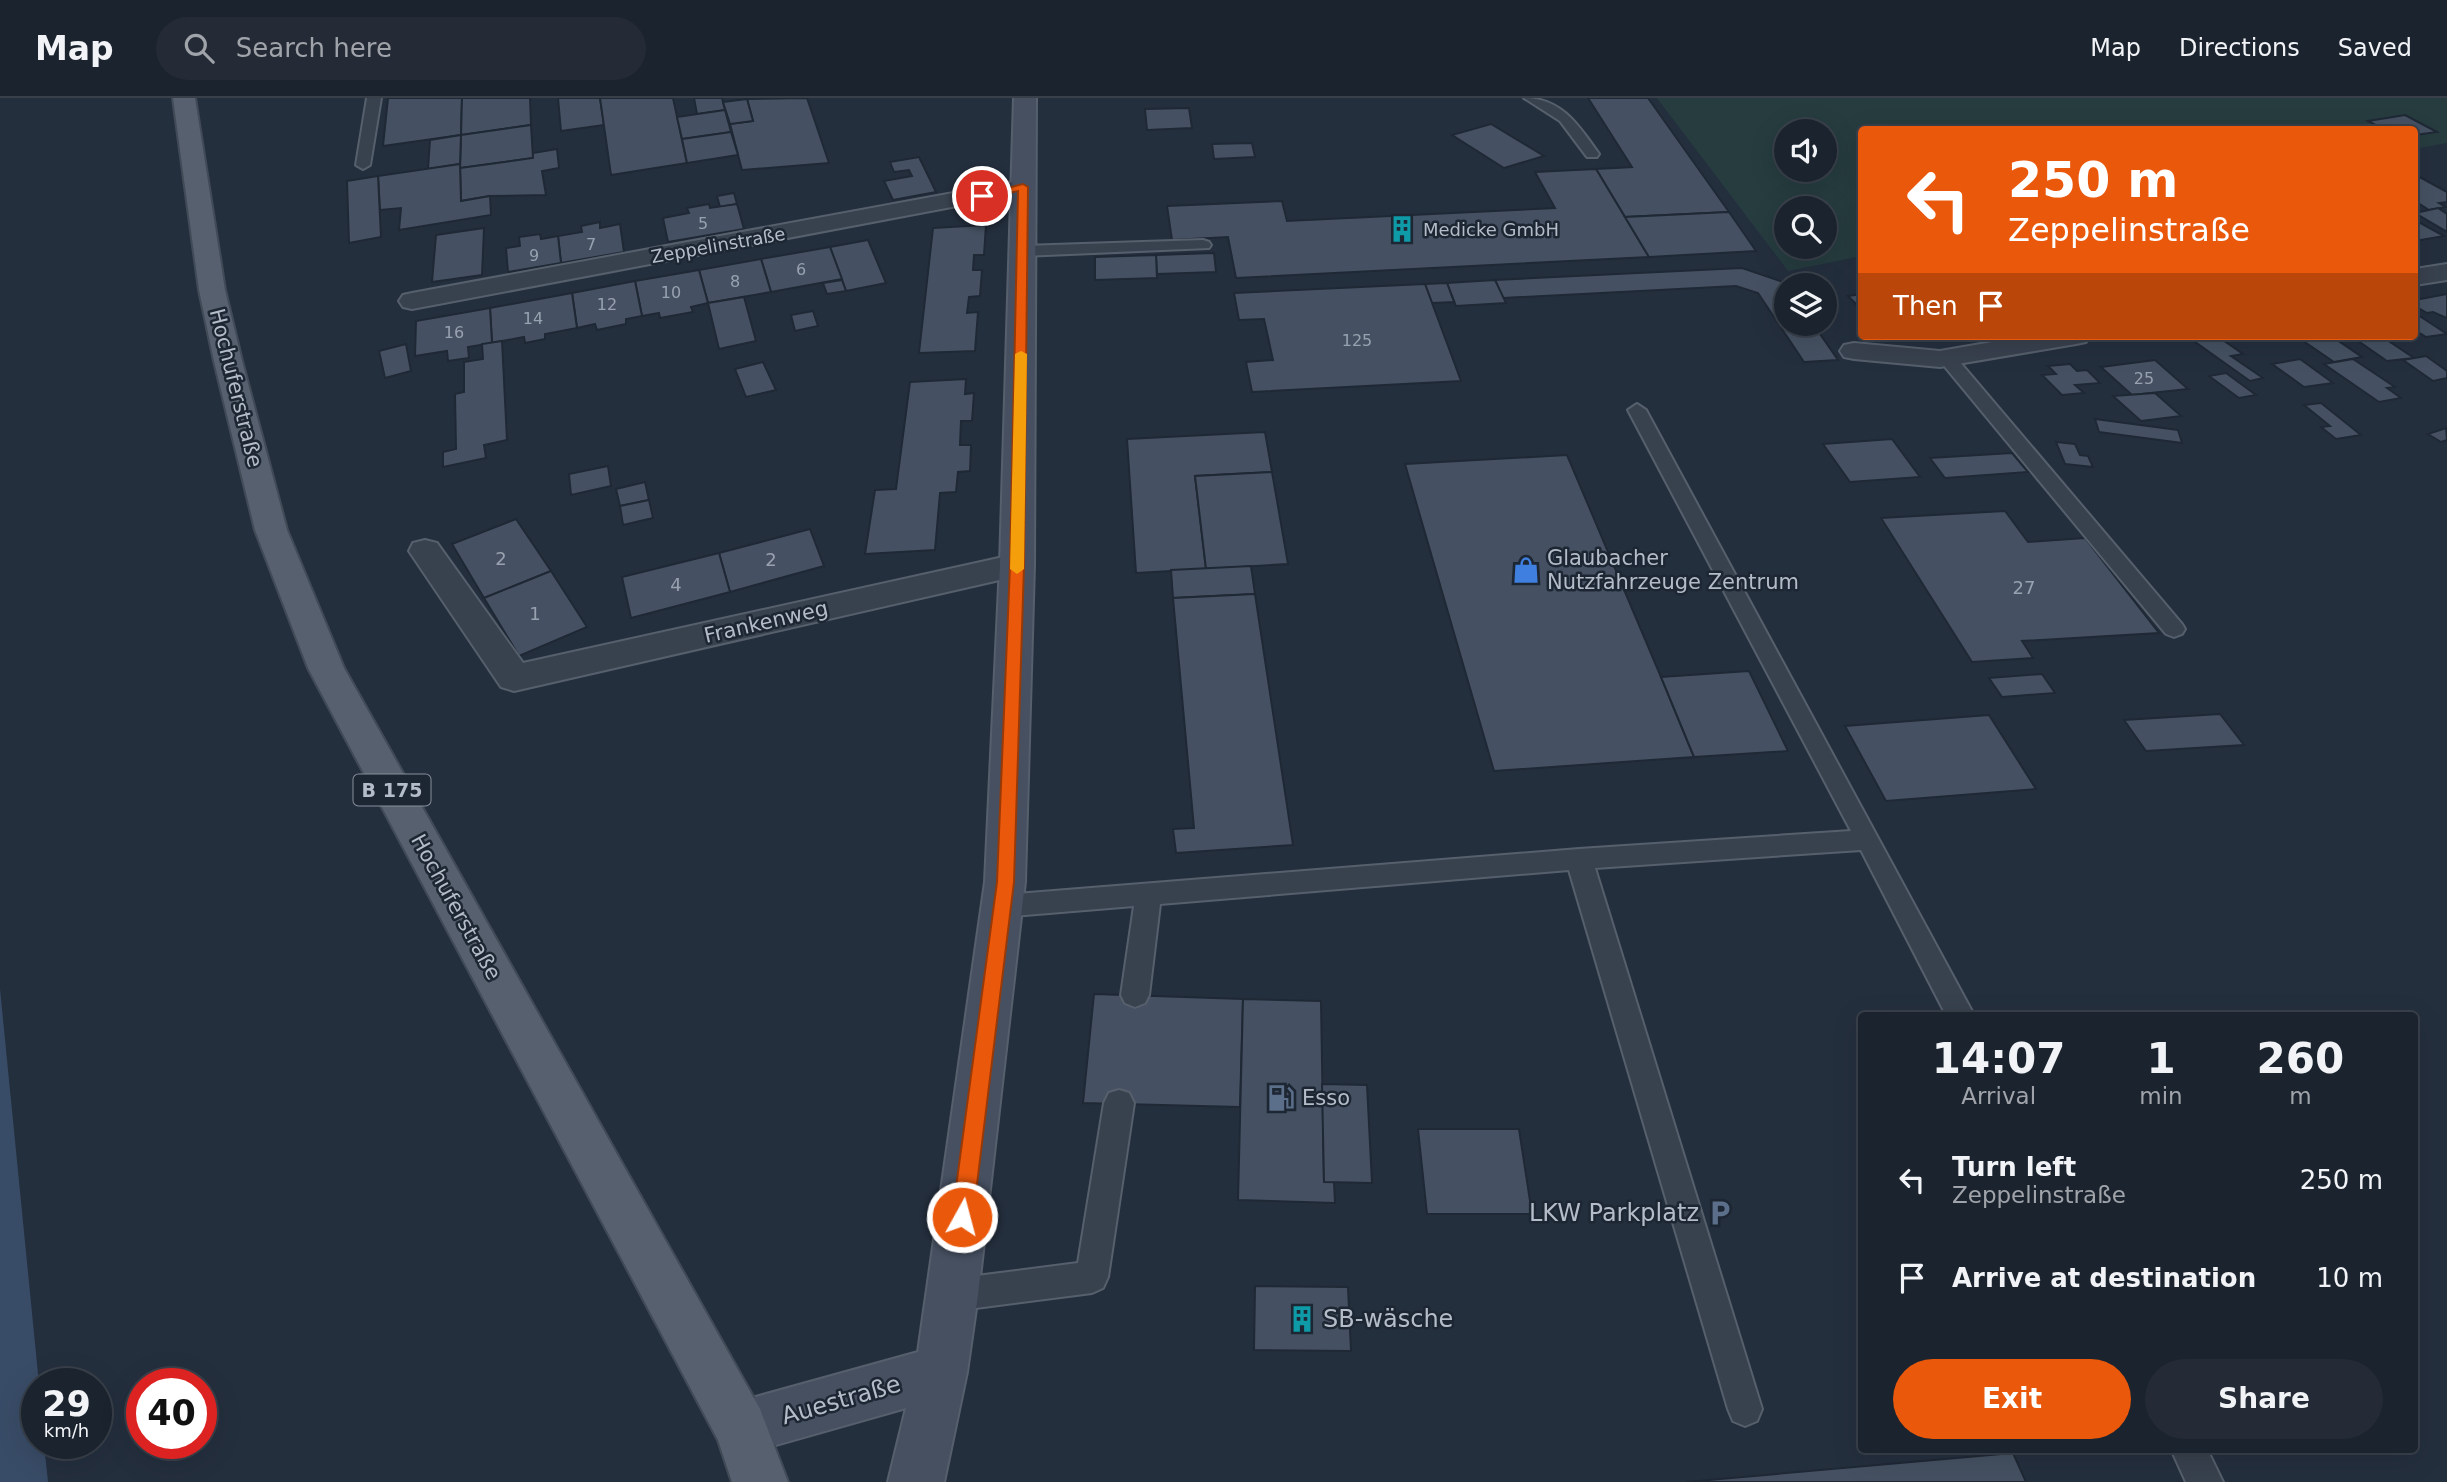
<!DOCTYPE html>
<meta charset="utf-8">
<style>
:root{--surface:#1b232e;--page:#242b36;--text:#f1f3f6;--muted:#a0a4aa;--line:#39404a;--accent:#ea580c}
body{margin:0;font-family:"DejaVu Sans",sans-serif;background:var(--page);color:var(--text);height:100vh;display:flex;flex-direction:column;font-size:26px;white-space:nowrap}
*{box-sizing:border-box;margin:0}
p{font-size:23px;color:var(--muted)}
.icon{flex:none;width:38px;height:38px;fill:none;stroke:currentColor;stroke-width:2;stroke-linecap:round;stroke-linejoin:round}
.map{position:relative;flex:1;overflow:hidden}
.details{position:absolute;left:1858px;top:914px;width:560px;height:441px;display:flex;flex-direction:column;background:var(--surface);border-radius:7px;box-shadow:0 7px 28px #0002,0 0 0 2px var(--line)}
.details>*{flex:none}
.hud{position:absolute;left:1858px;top:28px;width:560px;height:214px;border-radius:7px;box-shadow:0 7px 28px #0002,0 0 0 2px var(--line);background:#ea580c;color:#fff;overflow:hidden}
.buttons{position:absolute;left:1774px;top:21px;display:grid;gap:14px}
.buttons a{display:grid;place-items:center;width:63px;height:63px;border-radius:50%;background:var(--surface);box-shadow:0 7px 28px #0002,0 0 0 2px var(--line);font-size:35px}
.speed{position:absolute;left:21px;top:1270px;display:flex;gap:14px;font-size:35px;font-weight:700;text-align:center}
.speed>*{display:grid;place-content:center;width:91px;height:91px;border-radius:50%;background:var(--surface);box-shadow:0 7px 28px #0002,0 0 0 2px var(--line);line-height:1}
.speed small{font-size:18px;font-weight:400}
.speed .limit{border:10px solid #d22;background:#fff;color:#111}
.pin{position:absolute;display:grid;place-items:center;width:60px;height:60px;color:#fff;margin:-30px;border:4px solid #fff;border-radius:50%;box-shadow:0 2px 7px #0007}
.me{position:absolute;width:77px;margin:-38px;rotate:7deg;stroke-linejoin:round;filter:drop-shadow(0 0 5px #0008)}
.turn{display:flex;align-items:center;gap:24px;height:147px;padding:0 35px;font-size:32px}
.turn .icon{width:91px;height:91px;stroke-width:2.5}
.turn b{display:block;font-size:49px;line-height:60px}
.then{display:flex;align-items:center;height:66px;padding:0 35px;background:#0003;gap:14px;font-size:26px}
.eta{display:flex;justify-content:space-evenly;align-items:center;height:119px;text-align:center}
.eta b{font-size:42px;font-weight:700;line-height:49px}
.primary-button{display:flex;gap:14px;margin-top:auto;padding:14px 35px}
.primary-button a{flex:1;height:80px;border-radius:42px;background:var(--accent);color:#fff;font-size:28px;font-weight:700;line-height:80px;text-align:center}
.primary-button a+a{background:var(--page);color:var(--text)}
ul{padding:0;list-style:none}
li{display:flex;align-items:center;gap:21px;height:98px;padding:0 35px}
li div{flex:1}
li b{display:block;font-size:26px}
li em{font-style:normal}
header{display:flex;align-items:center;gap:42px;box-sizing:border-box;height:98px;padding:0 35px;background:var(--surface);border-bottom:2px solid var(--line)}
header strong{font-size:33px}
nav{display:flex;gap:38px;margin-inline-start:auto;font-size:24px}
.search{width:490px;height:63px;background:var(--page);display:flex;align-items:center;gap:18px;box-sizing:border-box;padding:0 24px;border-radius:38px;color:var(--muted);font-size:26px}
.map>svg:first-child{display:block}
</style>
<header>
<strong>Map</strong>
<div class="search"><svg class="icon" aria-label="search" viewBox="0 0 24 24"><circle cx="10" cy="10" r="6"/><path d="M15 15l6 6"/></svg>Search here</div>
<nav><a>Map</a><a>Directions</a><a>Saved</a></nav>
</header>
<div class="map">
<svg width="2447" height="1384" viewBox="0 0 2447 1384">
<rect width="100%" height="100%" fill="#242f3e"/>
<path fill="#263c3f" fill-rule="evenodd" d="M 1657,0 L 2447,0 L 2447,45 L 2415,51 L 2415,32 L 1862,32 L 1862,158 L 1788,173 ZM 1787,33 L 1825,33 L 1825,72 L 1787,72 ZM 1787,110 L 1825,110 L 1825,149 L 1787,149 Z"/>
<path fill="#394c67" d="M 0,891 L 39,1286 L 37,1346 L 44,1346 L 48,1384 L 0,1384 Z"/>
<g fill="#455162" stroke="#1f2835" stroke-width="2">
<path d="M 388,0 L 462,0 L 461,37 L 383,48 Z"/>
<path d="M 462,0 L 530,0 L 531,27 L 461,37 Z"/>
<path d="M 558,0 L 600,0 L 604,27 L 561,33 Z"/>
<path d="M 600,0 L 673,0 L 687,65 L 611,77 Z"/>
<path d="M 694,0 L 722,0 L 725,12 L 697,16 Z"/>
<path d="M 807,0 L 829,65 L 742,72 L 730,26 L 753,23 L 747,1 Z"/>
<path d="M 1588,0 L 1648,0 L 1729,114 L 1625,119 L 1596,71 L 1632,69 Z"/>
<path d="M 747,1 L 753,23 L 730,26 L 723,4 Z"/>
<path d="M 1189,10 L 1192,30 L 1147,32 L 1145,11 Z"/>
<path d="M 725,12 L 731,34 L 682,41 L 677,19 Z"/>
<path d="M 2405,17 L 2437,34 L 2415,37 L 2415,32 L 2385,32 L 2368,23 Z"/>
<path d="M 1491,26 L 1544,58 L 1504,70 L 1452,37 Z"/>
<path d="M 531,27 L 533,60 L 460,70 L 461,37 Z"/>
<path d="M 731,34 L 738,57 L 687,65 L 682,41 Z"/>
<path d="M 461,37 L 460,66 L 428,71 L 430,42 Z"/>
<path d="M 1252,45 L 1255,59 L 1214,61 L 1212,46 Z"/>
<path d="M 557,51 L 559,70 L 542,73 L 546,97 L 490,98 L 461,103 L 460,70 L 533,60 L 533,55 Z"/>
<path d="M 919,59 L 936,94 L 893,102 L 884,83 L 912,78 L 909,72 L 894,74 L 890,64 Z"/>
<path d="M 460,66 L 461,103 L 490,98 L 491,117 L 399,132 L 401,110 L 380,112 L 378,78 Z"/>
<path d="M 1596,71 L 1649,159 L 1236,180 L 1228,139 L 1172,142 L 1167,108 L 1282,103 L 1287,123 L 1555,110 L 1535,74 Z"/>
<path d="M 2416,77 L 2447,94 L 2447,104 L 2439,105 L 2446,109 L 2429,112 L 2415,103 Z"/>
<path d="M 378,78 L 381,139 L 349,145 L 347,83 Z"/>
<path d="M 734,95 L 737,106 L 720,109 L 717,98 Z"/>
<path d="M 709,106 L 710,110 L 737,106 L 744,131 L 668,144 L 663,120 L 689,115 L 687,110 Z"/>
<path d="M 2438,110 L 2447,116 L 2447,134 L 2415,115 Z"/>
<path d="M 1729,114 L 1756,153 L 1649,159 L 1625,119 Z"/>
<path d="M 2415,122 L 2444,138 L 2415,143 Z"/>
<path d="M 600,124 L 600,130 L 620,126 L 624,154 L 561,165 L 558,138 L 582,134 L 581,128 Z"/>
<path d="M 986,127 L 984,157 L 974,157 L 973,172 L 982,172 L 980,198 L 969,199 L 967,215 L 978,214 L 975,253 L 919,255 L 933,130 Z"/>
<path d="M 484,130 L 482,177 L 432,184 L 436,137 Z"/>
<path d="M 540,136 L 541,141 L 558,138 L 561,165 L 508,174 L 506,150 L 520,148 L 519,139 Z"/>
<path d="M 868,142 L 886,185 L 846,193 L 830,149 Z"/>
<path d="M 830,149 L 842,181 L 771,194 L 761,161 Z"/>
<path d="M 1214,155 L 1216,174 L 1157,176 L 1156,157 Z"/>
<path d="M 1156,157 L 1157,180 L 1095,182 L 1095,159 Z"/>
<path d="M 761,161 L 771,194 L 708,205 L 699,172 Z"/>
<path d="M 1742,170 L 1783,184 L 1787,189 L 1787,226 L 1813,226 L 1838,262 L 1804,264 L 1758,195 L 1736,188 L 1503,200 L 1495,182 Z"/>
<path d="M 699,172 L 708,205 L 691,209 L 693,214 L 660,220 L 659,215 L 642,218 L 635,183 Z"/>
<path d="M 842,182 L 846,193 L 827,196 L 823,185 Z"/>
<path d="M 1495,182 L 1506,205 L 1456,208 L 1447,185 Z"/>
<path d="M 635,183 L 642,218 L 626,221 L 626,226 L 597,232 L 595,226 L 577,230 L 572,195 Z"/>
<path d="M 1447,185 L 1454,204 L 1432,205 L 1425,186 Z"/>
<path d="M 1425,186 L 1461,283 L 1252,294 L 1246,264 L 1273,262 L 1264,221 L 1239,222 L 1234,195 Z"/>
<path d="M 572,195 L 577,230 L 545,236 L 545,241 L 525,245 L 524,239 L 492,245 L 490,210 Z"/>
<path d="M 1862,196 L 1862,212 L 1848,198 Z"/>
<path d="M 2447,196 L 2447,220 L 2433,214 L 2427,215 L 2415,208 L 2415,202 Z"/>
<path d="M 744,199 L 756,243 L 719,251 L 708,205 Z"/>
<path d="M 490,210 L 492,245 L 468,249 L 469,260 L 448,263 L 447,253 L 415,258 L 416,223 Z"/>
<path d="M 813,213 L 818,228 L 795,233 L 791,217 Z"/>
<path d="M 2415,215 L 2447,236 L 2426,239 L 2415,232 Z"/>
<path d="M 2207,238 L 2217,238 L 2243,256 L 2231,258 L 2263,280 L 2250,283 L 2191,241 Z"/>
<path d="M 2296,238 L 2331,238 L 2362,259 L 2334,264 Z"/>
<path d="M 2351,238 L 2381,238 L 2414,260 L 2387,263 Z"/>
<path d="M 502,243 L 507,342 L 484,347 L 486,360 L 443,369 L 443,354 L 456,351 L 455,296 L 464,294 L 464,264 L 483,261 L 482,246 Z"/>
<path d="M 406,246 L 411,273 L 385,280 L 379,253 Z"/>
<path d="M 2426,258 L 2447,273 L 2447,280 L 2433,283 L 2403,262 Z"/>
<path d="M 2300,261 L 2333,285 L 2304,289 L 2272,266 Z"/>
<path d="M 2353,261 L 2395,289 L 2387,290 L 2401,300 L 2379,304 L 2324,266 Z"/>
<path d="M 2155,262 L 2188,291 L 2132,297 L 2101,269 Z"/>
<path d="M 763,264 L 776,292 L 746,299 L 735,271 Z"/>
<path d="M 2070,266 L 2077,273 L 2087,272 L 2100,285 L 2075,287 L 2084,295 L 2062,297 L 2042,277 L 2056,276 L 2048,268 Z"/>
<path d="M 2226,275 L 2256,297 L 2239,300 L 2209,278 Z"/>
<path d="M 966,281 L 965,296 L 974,295 L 972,323 L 961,323 L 960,347 L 971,347 L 970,373 L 958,374 L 956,394 L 940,395 L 935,452 L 865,456 L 875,392 L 896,391 L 910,284 Z"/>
<path d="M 2155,295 L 2181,318 L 2141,323 L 2113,298 Z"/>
<path d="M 2321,305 L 2361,337 L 2336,341 L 2321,329 L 2330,328 L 2304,307 Z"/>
<path d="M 2095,321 L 2178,332 L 2182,345 L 2099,334 Z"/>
<path d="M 2446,330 L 2447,342 L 2441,344 L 2428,336 Z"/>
<path d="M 1265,334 L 1272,374 L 1195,378 L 1206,471 L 1136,475 L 1127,341 Z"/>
<path d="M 1892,341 L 1920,379 L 1850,384 L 1823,346 Z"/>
<path d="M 2056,344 L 2075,346 L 2080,357 L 2088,358 L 2093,369 L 2065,366 Z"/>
<path d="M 2012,355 L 2028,374 L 1945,380 L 1930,360 Z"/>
<path d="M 1567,357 L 1661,579 L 1694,659 L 1494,673 L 1405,366 Z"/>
<path d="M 608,368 L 611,388 L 571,397 L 569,376 Z"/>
<path d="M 1272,374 L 1288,466 L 1206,471 L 1195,378 Z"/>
<path d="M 645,384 L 649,402 L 620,408 L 616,391 Z"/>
<path d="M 649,402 L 653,420 L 623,427 L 620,408 Z"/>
<path d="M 2005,413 L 2028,444 L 2085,440 L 2159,535 L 2022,543 L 2033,560 L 1972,564 L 1881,420 Z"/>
<path d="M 516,421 L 551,473 L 484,500 L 452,446 Z"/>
<path d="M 810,431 L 824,468 L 730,494 L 719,455 Z"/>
<path d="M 719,455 L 730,494 L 631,520 L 622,479 Z"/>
<path d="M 1251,468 L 1255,496 L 1173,500 L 1171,472 Z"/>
<path d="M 551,473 L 587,529 L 519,558 L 484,500 Z"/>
<path d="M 1255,496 L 1293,747 L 1176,755 L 1173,731 L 1194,730 L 1173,500 Z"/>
<path d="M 1749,573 L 1788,653 L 1694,659 L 1661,579 Z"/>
<path d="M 2042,576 L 2055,595 L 2002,599 L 1989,580 Z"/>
<path d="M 2220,616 L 2244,647 L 2146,653 L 2124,622 Z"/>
<path d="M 1989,617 L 2036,691 L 1886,703 L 1845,628 Z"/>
<path d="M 1094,896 L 1243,901 L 1240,1009 L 1083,1005 Z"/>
<path d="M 1243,901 L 1321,903 L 1324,1084 L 1334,1084 L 1335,1105 L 1238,1102 Z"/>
<path d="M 1322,986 L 1367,987 L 1372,1085 L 1324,1084 Z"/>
<path d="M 1418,1031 L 1519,1031 L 1532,1116 L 1427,1116 Z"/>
<path d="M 1255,1188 L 1348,1189 L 1351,1253 L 1254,1252 Z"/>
<path d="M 2013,1355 L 2026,1384 L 1686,1384 Z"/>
</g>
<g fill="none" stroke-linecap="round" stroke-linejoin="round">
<defs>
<g id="lane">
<path d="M 367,0 L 381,0 L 370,67 L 363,71 L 356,67 Z"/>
<path d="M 1524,0 C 1562,0 1579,28 1599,56 L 1597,59 L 1587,59 L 1560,23 Z"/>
<path d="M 1203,142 L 1209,144 L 1211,147 L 1209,150 L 1023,158 L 1015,153 L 1023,148 Z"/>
<path d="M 1947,255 L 1953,256 L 2182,526 L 2185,531 L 2182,536 L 2174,539 L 2166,536 L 1941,264 L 1938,260 L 1941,256 Z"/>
<path d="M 1637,306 L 1646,312 L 1974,917 L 1946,917 L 1861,752 L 1595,770 L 1762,1311 L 1757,1323 L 1745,1328 L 1733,1323 L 1728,1311 L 1569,772 L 1160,806 L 1149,897 L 1145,905 L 1135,909 L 1125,905 L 1121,897 L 1134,808 L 1002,819 L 993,816 L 989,808 L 993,800 L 1002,797 L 1579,751 L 1851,733 L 1628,312 Z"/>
<path d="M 1119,992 L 1129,995 L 1134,1005 L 1108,1179 L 1103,1190 L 1092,1195 L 953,1213 L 942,1208 L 937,1197 L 942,1186 L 953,1181 L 1078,1165 L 1104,1005 L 1109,995 Z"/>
<path d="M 2171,1351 L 2207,1351 L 2223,1384 L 2186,1384 Z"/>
</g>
<g id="street">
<path d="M 1023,82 L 1031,84 L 1035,89 L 1031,94 L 412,211 L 403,209 L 399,203 L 403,197 L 412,195 Z"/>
<path d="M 2447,166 L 2447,182 L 2415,187 L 2415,171 Z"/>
<path d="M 2027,238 L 2090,238 L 2086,244 L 2076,246 L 1940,269 L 1854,261 L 1844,259 L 1840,253 L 1844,247 L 1854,245 L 1940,253 Z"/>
<path d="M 425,442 L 437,445 L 523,565 L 1017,456 L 1029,459 L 1034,467 L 1029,475 L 1017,478 L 514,593 L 501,589 L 409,453 L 413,445 Z"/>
</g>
<path id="secondary" d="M 1014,0 L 1036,0 L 1034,467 L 1025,784 L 978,1197 L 967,1274 L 944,1384 L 888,1384 L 906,1310 L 741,1357 L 722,1349 L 714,1330 L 722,1311 L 741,1303 L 918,1254 L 985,784 L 1000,467 Z"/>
<path id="primary" d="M 173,0 L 195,0 L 225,192 L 242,263 L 287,432 L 344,570 L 760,1311 L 788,1384 L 732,1384 L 718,1342 L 308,570 L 255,432 L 214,263 L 199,192 Z"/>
</defs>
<use href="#lane" stroke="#565f6c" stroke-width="4"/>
<use href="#street" stroke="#565f6c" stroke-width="4"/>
<use href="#secondary" stroke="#565f6c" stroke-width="4"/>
<use href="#primary" stroke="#414a57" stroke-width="4"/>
<use href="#lane" fill="#38414e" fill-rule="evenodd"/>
<use href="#street" fill="#38414e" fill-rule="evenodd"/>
<use href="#secondary" fill="#465061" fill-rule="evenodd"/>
<use href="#primary" fill="#56606e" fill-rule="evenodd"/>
</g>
<path fill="#ea580c" stroke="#983908" stroke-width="2" d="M 1023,86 L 1028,89 L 1024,467 L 1014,784 L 973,1119 L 970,1126 L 962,1129 L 955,1126 L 952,1119 L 997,784 L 1010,467 L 1018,93 L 982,101 L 977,98 Z"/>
<path fill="#f59e0b" d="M 1021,253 L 1027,256 L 1024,471 L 1017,476 L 1010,471 L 1015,256 Z"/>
<defs>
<symbol id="building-bare" viewBox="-9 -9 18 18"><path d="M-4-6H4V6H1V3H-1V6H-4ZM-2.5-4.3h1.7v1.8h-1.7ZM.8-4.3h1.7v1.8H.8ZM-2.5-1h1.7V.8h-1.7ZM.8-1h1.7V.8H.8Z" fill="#0f9aa8" stroke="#1d2633" stroke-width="2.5" paint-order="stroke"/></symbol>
<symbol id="shop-bare" viewBox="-9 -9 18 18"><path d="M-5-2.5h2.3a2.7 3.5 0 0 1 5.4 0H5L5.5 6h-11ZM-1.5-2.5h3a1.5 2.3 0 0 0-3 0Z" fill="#3f7fe0" stroke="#1d2633" stroke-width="2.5" paint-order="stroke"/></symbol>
<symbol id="fuel-bare" viewBox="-9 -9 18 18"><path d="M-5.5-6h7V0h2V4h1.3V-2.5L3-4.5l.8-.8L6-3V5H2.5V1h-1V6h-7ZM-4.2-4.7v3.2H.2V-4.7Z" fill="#5c6f8a" stroke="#1d2633" stroke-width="2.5" paint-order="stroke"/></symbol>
<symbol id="parking-bare" viewBox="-9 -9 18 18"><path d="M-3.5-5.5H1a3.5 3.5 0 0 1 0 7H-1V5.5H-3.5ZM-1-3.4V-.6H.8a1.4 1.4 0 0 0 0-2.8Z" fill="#5c6f8a" stroke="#1d2633" stroke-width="2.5" paint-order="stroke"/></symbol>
</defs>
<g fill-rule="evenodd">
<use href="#building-bare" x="1383" y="112" width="38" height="38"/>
<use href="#shop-bare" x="1507" y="453" width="38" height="38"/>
<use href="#fuel-bare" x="1262" y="981" width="38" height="38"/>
<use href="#parking-bare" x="1701" y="1096" width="38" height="38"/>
<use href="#building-bare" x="1283" y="1202" width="38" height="38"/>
</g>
<g text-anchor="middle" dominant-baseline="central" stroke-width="5" stroke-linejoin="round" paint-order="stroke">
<g font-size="16" fill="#98a1af">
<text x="703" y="125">5</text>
<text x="591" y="146">7</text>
<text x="534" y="157">9</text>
<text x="801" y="171">6</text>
<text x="735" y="183">8</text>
<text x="671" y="194">10</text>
<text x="607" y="206">12</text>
<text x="533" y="220">14</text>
<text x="454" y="234">16</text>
<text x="1357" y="242">125</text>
<text x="2144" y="280">25</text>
</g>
<g font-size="18" fill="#b4bcc9" stroke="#1d2633" text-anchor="start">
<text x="1423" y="131">Medicke GmbH</text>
</g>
<g font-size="18" fill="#b4bcc9" stroke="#1d2633">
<text transform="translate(718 147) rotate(-10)">Zeppelinstraße</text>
</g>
<g font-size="18" fill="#98a1af">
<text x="501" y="460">2</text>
<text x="771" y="461">2</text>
<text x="676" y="486">4</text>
<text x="2024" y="489">27</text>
<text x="535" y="515">1</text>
</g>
<rect fill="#1d2633" stroke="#878f9c" stroke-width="2" x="353.5" y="676.5" width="77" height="31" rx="5"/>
<g font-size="19" font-weight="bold" fill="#b4bcc9">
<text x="392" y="692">B 175</text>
</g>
<g font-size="21" fill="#b4bcc9" stroke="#1d2633">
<text transform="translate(236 290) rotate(76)">Hochuferstraße</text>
<text transform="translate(766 524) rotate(-13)">Frankenweg</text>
<text transform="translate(456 809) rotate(61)">Hochuferstraße</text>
</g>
<g font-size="21" fill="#b4bcc9" stroke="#1d2633" text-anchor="start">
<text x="1547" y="460">Glaubacher<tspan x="1547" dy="24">Nutzfahrzeuge Zentrum</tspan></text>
<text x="1302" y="1000">Esso</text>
</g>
<g font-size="24" fill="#b4bcc9" stroke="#1d2633" text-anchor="end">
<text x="1699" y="1115">LKW Parkplatz</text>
<text x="1323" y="1221" text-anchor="start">SB-wäsche</text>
</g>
<g font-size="24" fill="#b4bcc9" stroke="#1d2633">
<text transform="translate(841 1302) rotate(-16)">Auestraße</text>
</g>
</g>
</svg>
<div class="buttons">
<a><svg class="icon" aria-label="sound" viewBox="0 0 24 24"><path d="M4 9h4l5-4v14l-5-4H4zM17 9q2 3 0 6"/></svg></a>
<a><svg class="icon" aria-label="search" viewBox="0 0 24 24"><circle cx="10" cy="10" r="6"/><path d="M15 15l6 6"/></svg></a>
<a><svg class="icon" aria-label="layers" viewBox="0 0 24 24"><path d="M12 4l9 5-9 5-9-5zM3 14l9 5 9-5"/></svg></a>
</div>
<div class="speed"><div>29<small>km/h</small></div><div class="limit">40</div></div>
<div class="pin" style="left:982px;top:98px;background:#d93025"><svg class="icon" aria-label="arrive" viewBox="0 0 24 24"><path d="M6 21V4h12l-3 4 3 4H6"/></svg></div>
<svg class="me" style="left:962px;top:1119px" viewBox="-20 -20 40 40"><circle r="17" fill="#ea580c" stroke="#fff" stroke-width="3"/><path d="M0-11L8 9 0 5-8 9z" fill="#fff"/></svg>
<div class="hud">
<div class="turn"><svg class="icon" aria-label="left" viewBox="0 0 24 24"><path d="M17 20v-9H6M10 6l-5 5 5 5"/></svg><div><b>250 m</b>Zeppelinstraße</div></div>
<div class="then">Then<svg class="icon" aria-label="arrive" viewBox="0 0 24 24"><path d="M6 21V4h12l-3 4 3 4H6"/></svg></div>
</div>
<section class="details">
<div class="eta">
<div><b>14:07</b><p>Arrival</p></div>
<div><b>1</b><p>min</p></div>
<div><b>260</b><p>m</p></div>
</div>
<ul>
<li><svg class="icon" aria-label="left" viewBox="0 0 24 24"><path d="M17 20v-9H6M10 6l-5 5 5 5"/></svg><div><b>Turn left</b><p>Zeppelinstraße</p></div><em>250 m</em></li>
<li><svg class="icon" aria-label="arrive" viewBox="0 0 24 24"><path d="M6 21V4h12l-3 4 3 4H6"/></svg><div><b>Arrive at destination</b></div><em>10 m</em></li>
</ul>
<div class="primary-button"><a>Exit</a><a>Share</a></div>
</section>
</div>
